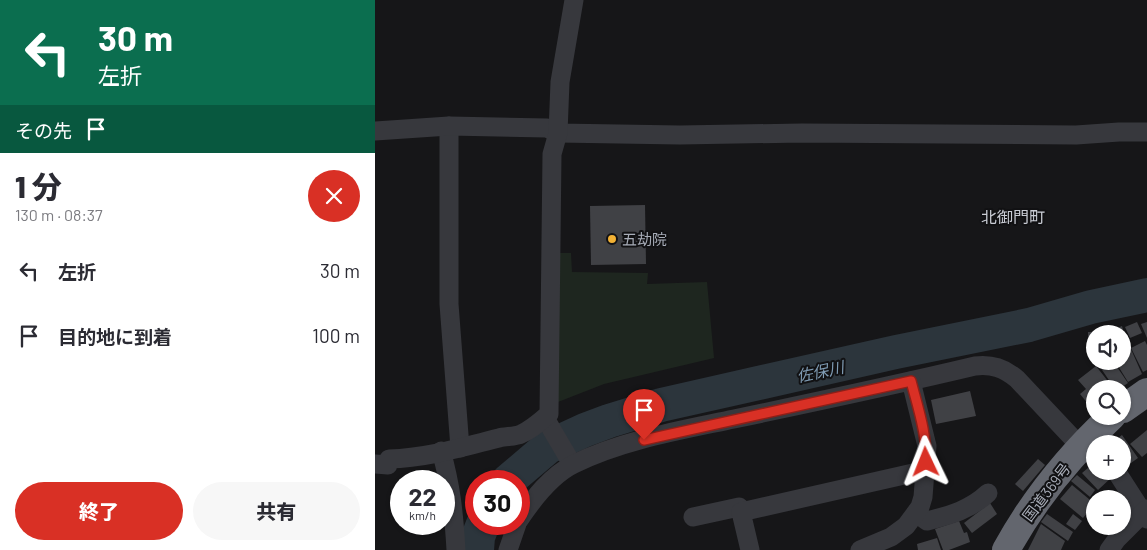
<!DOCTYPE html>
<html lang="ja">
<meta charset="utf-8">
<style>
:root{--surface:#fff;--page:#f7f7f7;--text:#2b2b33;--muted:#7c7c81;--accent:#d93025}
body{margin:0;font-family:Barlow,"Noto Sans JP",sans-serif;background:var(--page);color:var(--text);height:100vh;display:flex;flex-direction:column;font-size:19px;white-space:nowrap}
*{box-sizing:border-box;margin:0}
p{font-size:16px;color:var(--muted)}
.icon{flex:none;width:28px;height:28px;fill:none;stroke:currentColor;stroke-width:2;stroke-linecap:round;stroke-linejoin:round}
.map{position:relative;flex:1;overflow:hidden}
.drawer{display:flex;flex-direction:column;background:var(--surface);width:375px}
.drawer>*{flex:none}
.banner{background:#0b6e4f;color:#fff;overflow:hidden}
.fabs{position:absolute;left:711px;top:325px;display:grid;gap:10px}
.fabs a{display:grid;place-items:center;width:45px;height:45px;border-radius:50%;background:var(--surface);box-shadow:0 1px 4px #0004;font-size:25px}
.speed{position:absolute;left:15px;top:470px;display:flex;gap:10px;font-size:25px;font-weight:700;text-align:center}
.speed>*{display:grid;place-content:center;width:65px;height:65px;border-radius:50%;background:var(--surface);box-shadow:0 1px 4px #0004;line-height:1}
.speed small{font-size:12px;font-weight:400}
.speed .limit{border:8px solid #d22;background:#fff;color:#111}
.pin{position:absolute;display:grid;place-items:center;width:42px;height:42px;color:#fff;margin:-51px -21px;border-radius:50% 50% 50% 0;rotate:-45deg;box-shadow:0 0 5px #0007}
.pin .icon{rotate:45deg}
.me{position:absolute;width:55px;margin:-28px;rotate:358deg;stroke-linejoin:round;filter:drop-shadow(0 0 4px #0008)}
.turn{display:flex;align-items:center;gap:18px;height:105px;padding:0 15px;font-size:22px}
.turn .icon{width:65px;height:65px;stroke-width:2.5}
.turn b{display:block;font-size:35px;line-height:42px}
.then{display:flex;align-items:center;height:48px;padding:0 15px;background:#0003;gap:10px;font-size:19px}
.round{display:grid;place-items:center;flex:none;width:52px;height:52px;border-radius:26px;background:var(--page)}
.summary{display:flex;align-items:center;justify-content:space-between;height:85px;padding:0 15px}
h1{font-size:30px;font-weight:800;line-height:38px}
.cta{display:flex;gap:10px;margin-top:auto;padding:10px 15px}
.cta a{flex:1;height:58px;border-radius:30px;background:var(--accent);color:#fff;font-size:20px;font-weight:800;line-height:58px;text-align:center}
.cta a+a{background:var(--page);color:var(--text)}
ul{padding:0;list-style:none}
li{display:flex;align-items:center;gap:15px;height:65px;padding:0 15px}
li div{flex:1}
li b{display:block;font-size:19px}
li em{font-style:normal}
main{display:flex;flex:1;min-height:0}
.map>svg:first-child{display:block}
</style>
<main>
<section class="drawer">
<div class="banner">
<div class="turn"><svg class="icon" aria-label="left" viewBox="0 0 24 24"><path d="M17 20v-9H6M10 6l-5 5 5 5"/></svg><div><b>30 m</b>左折</div></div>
<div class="then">その先<svg class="icon" aria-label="arrive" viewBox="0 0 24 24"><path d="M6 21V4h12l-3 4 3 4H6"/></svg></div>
</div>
<div class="summary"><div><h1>1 分</h1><p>130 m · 08:37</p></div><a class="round" style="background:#d93025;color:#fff"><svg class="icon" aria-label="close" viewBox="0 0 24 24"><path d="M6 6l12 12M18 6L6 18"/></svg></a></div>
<ul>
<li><svg class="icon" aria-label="left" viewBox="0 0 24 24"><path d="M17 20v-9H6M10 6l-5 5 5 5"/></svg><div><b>左折</b></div><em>30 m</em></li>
<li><svg class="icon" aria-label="arrive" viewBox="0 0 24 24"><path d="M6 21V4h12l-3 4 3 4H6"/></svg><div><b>目的地に到着</b></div><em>100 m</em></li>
</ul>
<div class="cta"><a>終了</a><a>共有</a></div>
</section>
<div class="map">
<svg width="772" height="550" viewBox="0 0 772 550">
<rect width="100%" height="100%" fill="#161618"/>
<path fill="#1e261f" d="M 182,253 L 196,253 L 197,272 L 273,273 L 272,284 L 332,282 L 339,358 L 229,384 L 183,402 Z"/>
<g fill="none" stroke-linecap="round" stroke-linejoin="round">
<g stroke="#2c353c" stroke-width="34">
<path d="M 133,481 L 173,447 L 210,430 L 234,421 L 286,405 L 521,352 L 654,325 L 716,307 L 772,295"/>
<path d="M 102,550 L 103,537 L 108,524"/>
</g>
</g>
<g fill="#404145">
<path d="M 270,205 L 271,264 L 216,265 L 215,206 Z"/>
<path d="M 762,322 L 767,333 L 755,338 L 750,327 Z"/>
<path d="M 772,322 L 772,338 L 766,324 Z"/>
<path d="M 747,326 L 752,344 L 748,346 L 748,334 L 727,334 Z"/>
<path d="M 713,332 L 720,332 L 720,344 L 713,343 Z"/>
<path d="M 770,341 L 772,345 L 772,370 L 768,372 L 756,348 Z"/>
<path d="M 755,347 L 767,374 L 753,382 L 740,361 L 748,361 L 748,350 Z"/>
<path d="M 726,361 L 738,361 L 753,383 L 744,389 L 740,389 L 723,364 Z"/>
<path d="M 721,366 L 739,389 L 720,389 L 720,409 L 718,410 L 705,394 L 711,389 L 703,380 Z"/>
<path d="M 595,391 L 601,416 L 561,424 L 556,400 Z"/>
<path d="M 772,430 L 772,453 L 767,457 L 755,444 Z"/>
<path d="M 747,435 L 763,458 L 749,468 L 748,466 L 748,444 L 735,444 Z"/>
<path d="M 663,459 L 670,465 L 648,491 L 640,484 Z"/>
<path d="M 720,462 L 720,471 L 731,471 L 737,477 L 723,490 L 707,473 Z"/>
<path d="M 702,475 L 720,490 L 715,497 L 696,481 Z"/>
<path d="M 697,485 L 720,504 L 708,518 L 685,499 Z"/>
<path d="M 615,503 L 622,514 L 597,533 L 589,523 Z"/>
<path d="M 672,514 L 698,532 L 693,541 L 666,522 Z"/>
<path d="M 698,514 L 707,521 L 700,530 L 691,524 Z"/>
<path d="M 584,521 L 589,533 L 592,532 L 595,542 L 574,550 L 568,550 L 560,529 Z"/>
<path d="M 666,524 L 690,541 L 686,550 L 653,550 Z"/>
<path d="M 562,538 L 566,550 L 543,550 L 542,544 Z"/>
</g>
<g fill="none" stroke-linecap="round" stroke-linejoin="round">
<g stroke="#37383d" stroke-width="19">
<path d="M 74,126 L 74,304 L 85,448"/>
<path d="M 0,131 L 74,126 L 172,128 L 183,133 L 305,135 L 427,133 L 701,135 L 744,132 L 772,132"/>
<path d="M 170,418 L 197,464"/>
<path d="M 66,451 C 76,485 79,515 81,550"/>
<path d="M 0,464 L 13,465 L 14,459 C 52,458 88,447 124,438 C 130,436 140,437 146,434 C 156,430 166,421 174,414 L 177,154 L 183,133 L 185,82 L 199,0"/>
<path d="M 741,471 L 772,519"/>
<path d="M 541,513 L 552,521 C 575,515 595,510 613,493"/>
<path d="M 318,517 L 364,507 L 366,512"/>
<path d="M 144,520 C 158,499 176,475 199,464 C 247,440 307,430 359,419 C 440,402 520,385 600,366 C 617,364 629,368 642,379 L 706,447"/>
<path d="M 133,550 L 142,524"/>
<path d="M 375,550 L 366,512 L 538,473 L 550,472"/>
<path d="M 485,550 L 516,537 L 531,526 L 545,507 L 548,497 L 552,446 L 536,381"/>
<path d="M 734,550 L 742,539 L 772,509"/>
</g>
<g stroke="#63666e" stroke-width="28">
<path d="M 748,409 L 772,392"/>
<path d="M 631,550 C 658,501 696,454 737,416"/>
</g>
</g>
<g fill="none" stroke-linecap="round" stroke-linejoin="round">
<defs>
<path id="route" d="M 269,440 L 536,381 C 543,408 552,434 551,462"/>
</defs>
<use href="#route" stroke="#8d1f18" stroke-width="12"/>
<use href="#route" stroke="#d93025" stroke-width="9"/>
</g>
<circle fill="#f2b134" stroke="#111113" stroke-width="2" cx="237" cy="239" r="5"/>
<g text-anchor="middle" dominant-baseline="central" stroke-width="4" stroke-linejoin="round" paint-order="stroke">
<g font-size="15" fill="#a8adb8" stroke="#111113" text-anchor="start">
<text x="247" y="239">五劫院</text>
</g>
<g font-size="15" fill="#a8adb8" stroke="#111113">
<text transform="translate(671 492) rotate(-53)">国道369号</text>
</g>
<g font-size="16" fill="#c9ccd4" stroke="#111113">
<text x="638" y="216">北御門町</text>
</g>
<g font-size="16" font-style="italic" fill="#7f9bb3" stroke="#111113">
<text transform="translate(445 371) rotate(-12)">佐保川</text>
</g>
</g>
</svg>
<div class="fabs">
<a><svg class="icon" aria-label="sound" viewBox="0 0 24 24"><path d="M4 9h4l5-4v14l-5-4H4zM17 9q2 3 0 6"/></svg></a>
<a><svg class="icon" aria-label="search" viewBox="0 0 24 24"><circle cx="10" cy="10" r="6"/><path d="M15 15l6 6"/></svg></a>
<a>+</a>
<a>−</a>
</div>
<div class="speed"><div>22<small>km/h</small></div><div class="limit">30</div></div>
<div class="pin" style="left:269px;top:440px;background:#d93025"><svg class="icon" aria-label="arrive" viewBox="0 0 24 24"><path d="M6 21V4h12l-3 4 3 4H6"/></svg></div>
<svg class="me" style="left:551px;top:462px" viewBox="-20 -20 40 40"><path d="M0-17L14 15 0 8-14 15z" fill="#d93025" stroke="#fff" stroke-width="4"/></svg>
</div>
</main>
